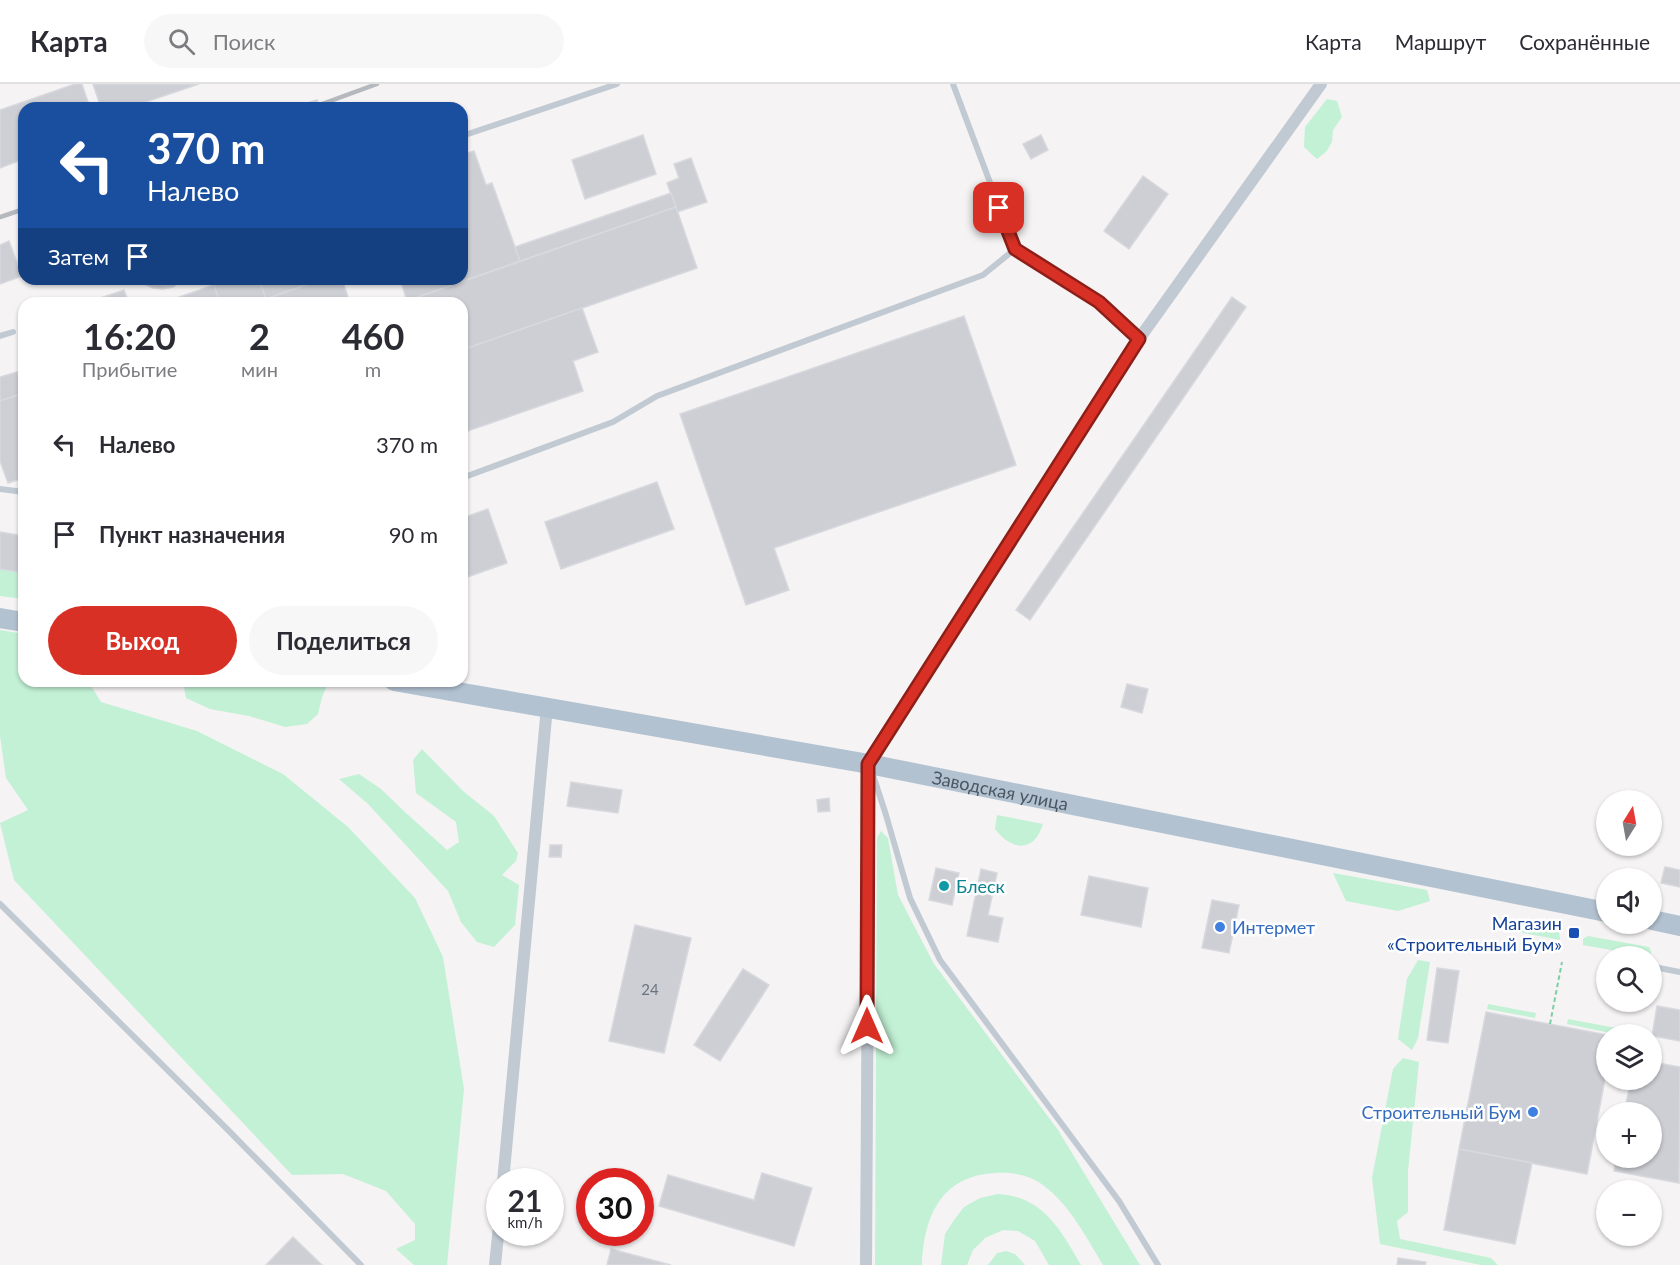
<!DOCTYPE html>
<html lang="ru">
<meta charset="utf-8">
<style>
:root{--surface:#fff;--page:#f7f7f7;--text:#2b2b33;--muted:#7c7c81;--line:#e1e1e2;--accent:#d93025}
body{margin:0;font-family:Lato,sans-serif;background:var(--page);color:var(--text);height:100vh;display:flex;flex-direction:column;font-size:22px;white-space:nowrap}
*{box-sizing:border-box;margin:0}
p{font-size:20px;color:var(--muted)}
.icon{flex:none;width:33px;height:33px;fill:none;stroke:currentColor;stroke-width:2;stroke-linecap:round;stroke-linejoin:round}
.map{position:relative;flex:1;overflow:hidden}
.details{position:absolute;left:18px;top:213px;width:450px;height:390px;display:flex;flex-direction:column;background:var(--surface);border-radius:18px;box-shadow:0 2px 4px #0004}
.details>*{flex:none}
.top-card{position:absolute;left:18px;top:18px;width:450px;height:183px;border-radius:18px;box-shadow:0 2px 4px #0004;background:#1a4fa0;color:#fff;overflow:hidden}
.needle{width:39px;rotate:11deg}
.fabs{position:absolute;left:1596px;top:706px;display:grid;gap:12px}
.fabs a{display:grid;place-items:center;width:66px;height:66px;border-radius:50%;background:var(--surface);box-shadow:0 2px 4px #0004;font-size:30px}
.speed{position:absolute;left:486px;top:1084px;display:flex;gap:12px;font-size:30px;font-weight:700;text-align:center}
.speed>*{display:grid;place-content:center;width:78px;height:78px;border-radius:50%;background:var(--surface);box-shadow:0 2px 4px #0004;line-height:1}
.speed small{font-size:15px;font-weight:400}
.speed .limit{border:9px solid #d22;background:#fff;color:#111}
.pin{position:absolute;display:grid;place-items:center;width:51px;height:51px;color:#fff;margin:-26px;border-radius:12px;box-shadow:0 3px 9px #0006}
.me{position:absolute;width:66px;margin:-33px;rotate:0deg;stroke-linejoin:round;filter:drop-shadow(0 0 4px #0008)}
.turn{display:flex;align-items:center;gap:21px;height:126px;padding:0 30px;font-size:27px}
.turn .icon{width:78px;height:78px;stroke-width:2.5}
.turn b{display:block;font-size:42px;line-height:51px}
.then{display:flex;align-items:center;height:57px;padding:0 30px;background:#0003;gap:12px;font-size:22px}
.eta{display:flex;justify-content:space-evenly;align-items:center;height:102px;text-align:center}
.eta b{font-size:36px;font-weight:700;line-height:42px}
.action{display:flex;gap:12px;margin-top:auto;padding:12px 30px}
.action a{flex:1;height:69px;border-radius:36px;background:var(--accent);color:#fff;font-size:24px;font-weight:700;line-height:69px;text-align:center}
.action a+a{background:var(--page);color:var(--text)}
ul{padding:0;list-style:none}
li{display:flex;align-items:center;gap:18px;height:90px;padding:0 30px}
li div{flex:1}
li b{display:block;font-size:22px}
li em{font-style:normal}
header{display:flex;align-items:center;gap:36px;box-sizing:border-box;height:84px;padding:0 30px;background:var(--surface);border-bottom:2px solid var(--line)}
header strong{font-size:28px}
nav{display:flex;gap:33px;margin-inline-start:auto;font-size:21px}
.search{width:420px;height:54px;background:var(--page);display:flex;align-items:center;gap:15px;box-sizing:border-box;padding:0 21px;border-radius:33px;color:var(--muted);font-size:22px}
.map>svg:first-child{display:block}
</style>
<header>
<strong>Карта</strong>
<div class="search"><svg class="icon" aria-label="search" viewBox="0 0 24 24"><circle cx="10" cy="10" r="6"/><path d="M15 15l6 6"/></svg>Поиск</div>
<nav><a>Карта</a><a>Маршрут</a><a>Сохранённые</a></nav>
</header>
<div class="map">
<svg width="1680" height="1181" viewBox="0 0 1680 1181">
<rect width="100%" height="100%" fill="#f5f3f3"/>
<g fill="#c3f1d5">
<path d="M 1327,15 L 1337,17 L 1342,33 L 1333,46 L 1332,58 L 1326,68 L 1317,75 L 1304,63 L 1305,43 Z"/>
<path d="M 0,485 L 24,489 L 24,515 L 0,512 Z"/>
<path d="M 0,546 L 24,550 L 24,597 L 88,597 L 101,618 L 197,647 L 283,690 L 348,743 L 415,814 L 443,873 L 464,1005 L 447,1181 L 414,1181 L 396,1165 L 415,1156 L 415,1140 L 386,1107 L 343,1090 L 292,1091 L 14,796 L 0,739 L 28,726 L 6,694 L 0,652 Z"/>
<path d="M 183,597 L 329,597 L 322,613 L 318,630 L 307,640 L 285,643 L 249,632 L 210,625 L 186,614 Z"/>
<path d="M 422,665 L 463,707 L 494,732 L 518,769 L 516,777 L 502,791 L 519,801 L 515,841 L 494,863 L 477,858 L 461,838 L 448,807 L 368,720 L 339,695 L 359,690 L 381,705 L 406,729 L 447,766 L 459,758 L 456,738 L 416,709 L 413,676 Z"/>
<path d="M 997,731 L 1043,740 C 1034,769 1012,767 995,745 Z"/>
<path d="M 881,747 L 888,754 L 898,811 L 934,880 L 1058,1046 L 1140,1181 L 1103,1181 C 1086,1153 1070,1121 1043,1101 C 1030,1091 1012,1088 995,1089 C 941,1092 924,1132 922,1181 L 875,1181 L 877,754 Z"/>
<path d="M 1333,789 L 1427,806 L 1430,817 L 1398,827 L 1346,817 Z"/>
<path d="M 1504,836 L 1559,847 L 1560,856 L 1499,844 L 1500,840 Z"/>
<path d="M 1588,852 L 1649,863 L 1651,868 L 1650,873 L 1583,861 L 1583,855 Z"/>
<path d="M 1418,876 L 1430,878 L 1418,954 L 1412,966 L 1398,955 L 1407,895 Z"/>
<path d="M 1488,920 L 1536,929 L 1535,934 L 1487,925 Z"/>
<path d="M 1568,935 L 1616,944 L 1615,950 L 1567,940 Z"/>
<path d="M 1403,974 L 1419,978 L 1408,1087 L 1408,1128 L 1397,1137 L 1400,1155 L 1491,1174 L 1498,1181 L 1481,1181 L 1380,1160 L 1372,1094 L 1393,985 Z"/>
<path d="M 998,1110 C 1043,1112 1061,1147 1081,1181 L 1049,1181 L 1035,1157 L 1018,1147 L 1003,1146 L 985,1154 L 973,1166 L 967,1181 L 941,1181 L 945,1150 L 954,1136 L 964,1123 L 980,1114 Z"/>
<path d="M 1006,1167 L 1015,1170 L 1025,1181 L 988,1181 L 997,1169 Z"/>
</g>
<g fill="#cdcfd5" stroke="#d7d9de" stroke-width="1.5">
<path d="M 75,0 L 82,0 L 90,24 L 24,24 L 24,75 L 0,84 L 0,26 Z"/>
<path d="M 93,0 L 199,0 L 128,24 L 101,24 Z"/>
<path d="M 317,16 L 320,24 L 291,24 Z"/>
<path d="M 643,51 L 656,90 L 585,115 L 572,76 Z"/>
<path d="M 1041,51 L 1048,66 L 1031,75 L 1023,60 Z"/>
<path d="M 474,67 L 486,101 L 492,99 L 520,177 L 407,217 L 400,195 L 462,195 L 462,71 Z"/>
<path d="M 691,74 L 707,118 L 677,128 L 667,99 L 679,94 L 674,80 Z"/>
<path d="M 1143,92 L 1168,110 L 1129,165 L 1104,147 Z"/>
<path d="M 671,109 L 676,123 L 520,177 L 515,163 Z"/>
<path d="M 676,123 L 697,184 L 462,266 L 462,219 L 401,219 Z"/>
<path d="M 9,157 L 22,192 L 0,200 L 0,161 Z"/>
<path d="M 140,195 L 184,195 L 173,203 L 163,205 L 153,204 L 144,200 Z"/>
<path d="M 211,195 L 259,195 L 268,219 L 220,219 Z"/>
<path d="M 259,195 L 317,195 L 317,197 L 266,215 Z"/>
<path d="M 323,195 L 342,195 L 350,219 L 268,219 L 266,215 Z"/>
<path d="M 214,201 L 220,219 L 162,219 Z"/>
<path d="M 124,206 L 129,219 L 86,219 Z"/>
<path d="M 1232,213 L 1246,223 L 1030,536 L 1016,526 Z"/>
<path d="M 582,224 L 598,268 L 573,277 L 583,307 L 462,349 L 462,266 Z"/>
<path d="M 964,232 L 1016,381 L 774,464 L 789,506 L 746,521 L 680,330 Z"/>
<path d="M 17,288 L 24,309 L 0,317 L 0,293 Z"/>
<path d="M 24,309 L 24,394 L 8,399 L 0,377 L 0,317 Z"/>
<path d="M 657,398 L 674,445 L 561,485 L 545,438 Z"/>
<path d="M 488,425 L 507,479 L 462,495 L 462,434 Z"/>
<path d="M 0,448 L 24,452 L 24,489 L 0,485 Z"/>
<path d="M 1127,600 L 1148,605 L 1142,629 L 1121,623 Z"/>
<path d="M 571,698 L 622,706 L 618,729 L 567,722 Z"/>
<path d="M 829,714 L 830,727 L 818,728 L 817,716 Z"/>
<path d="M 550,761 L 562,761 L 561,773 L 549,773 Z"/>
<path d="M 1665,783 L 1680,786 L 1680,803 L 1661,799 Z"/>
<path d="M 936,784 L 959,789 L 952,821 L 929,816 Z"/>
<path d="M 981,785 L 997,789 L 988,831 L 1003,834 L 998,858 L 967,852 Z"/>
<path d="M 1089,792 L 1148,804 L 1141,843 L 1081,831 Z"/>
<path d="M 1212,816 L 1239,821 L 1229,869 L 1202,864 Z"/>
<path d="M 635,841 L 691,854 L 664,969 L 609,957 Z"/>
<path d="M 1437,884 L 1459,887 L 1448,959 L 1427,956 Z"/>
<path d="M 743,885 L 769,901 L 720,977 L 694,961 Z"/>
<path d="M 1657,922 L 1680,926 L 1680,957 L 1652,952 Z"/>
<path d="M 1486,928 L 1608,951 L 1606,990 L 1587,1090 L 1459,1065 Z"/>
<path d="M 1652,978 L 1680,983 L 1679,1099 L 1614,1087 L 1616,1074 L 1652,1074 L 1652,1029 L 1624,1029 L 1631,996 L 1652,996 Z"/>
<path d="M 1459,1065 L 1532,1079 L 1515,1160 L 1444,1146 Z"/>
<path d="M 762,1089 L 812,1104 L 794,1162 L 659,1122 L 668,1091 L 754,1116 Z"/>
<path d="M 293,1153 L 322,1181 L 266,1181 Z"/>
<path d="M 611,1165 L 671,1181 L 607,1181 Z"/>
<path d="M 1398,1174 L 1426,1178 L 1425,1181 L 1397,1181 Z"/>
</g>
<g fill="none" stroke-linecap="round" stroke-linejoin="round">
<path stroke="#7ad0a6" stroke-width="2" stroke-dasharray="4.5 3" stroke-linecap="butt" d="M 1550,940 L 1562,878"/>
<g stroke="#c1cad2" stroke-width="6">
<path d="M 953,0 L 1015,165 L 1099,218 L 1139,254"/>
<path d="M 462,52 L 617,0"/>
<path d="M 0,252 L 13,248"/>
<path d="M 462,394 L 613,338 L 657,312 L 983,191 L 1015,165"/>
<path d="M 0,405 L 24,408"/>
<path d="M 873,691 L 886,731 L 910,814 L 940,876 L 1119,1117 L 1158,1181"/>
<path d="M 0,820 L 228,1046 L 361,1181"/>
<path d="M 1659,884 L 1680,888"/>
</g>
<g stroke="#c1cad2" stroke-width="12">
<path d="M 503,1098 L 547,623"/>
<path d="M 495,1181 L 500,1132"/>
<path d="M 866,1181 L 869,680 L 1139,255 L 1321,0"/>
</g>
<g stroke="#b3c2d1" stroke-width="20">
<path d="M 0,534 L 24,538"/>
<path id="s1" d="M 394,597 L 869,680 L 1606,828"/>
<path d="M 1652,836 L 1680,842"/>
</g>
<g stroke="#b5b8bd" stroke-width="4.5">
<path d="M 311,24 L 377,0"/>
<path d="M 0,133 L 24,125"/>
</g>
</g>
<g fill="none" stroke-linecap="round" stroke-linejoin="round">
<defs>
<path id="route" d="M 867,942 L 868,680 L 1139,255 L 1099,218 L 1015,165 L 999,124"/>
</defs>
<use href="#route" stroke="#8d1f18" stroke-width="15"/>
<use href="#route" stroke="#d93025" stroke-width="10"/>
</g>
<circle fill="#0f9aa8" stroke="#fff" stroke-width="2" cx="944" cy="802" r="6"/>
<g fill="#3f7fe0" stroke="#fff" stroke-width="2">
<circle cx="1220" cy="843" r="6"/>
<circle cx="1533" cy="1028" r="6"/>
</g>
<rect fill="#1a4fb4" stroke="#fff" stroke-width="2" x="1568" y="843" width="12" height="12" rx="3"/>
<g text-anchor="middle" dominant-baseline="central" stroke-width="5" stroke-linejoin="round" paint-order="stroke">
<g font-size="15" fill="#6b747e">
<text x="650" y="905">24</text>
</g>
<g font-size="18" fill="#4a5661" stroke="#fff">
<text stroke="none"><textPath href="#s1" startOffset="616">Заводская улица</textPath></text>
</g>
<g font-size="18" fill="#0d838f" stroke="#fff" text-anchor="start">
<text x="956" y="802">Блеск</text>
</g>
<g font-size="18" fill="#164399" stroke="#fff" text-anchor="end">
<text x="1562" y="839">Магазин<tspan x="1562" dy="21">«Строительный Бум»</tspan></text>
</g>
<g font-size="18" fill="#366cbe" stroke="#fff" text-anchor="start">
<text x="1232" y="843">Интермет</text>
<text x="1521" y="1028" text-anchor="end">Строительный Бум</text>
</g>
</g>
</svg>
<div class="fabs">
<a><svg class="needle" viewBox="-14 -14 28 28"><path d="M0-13l5 13h-10z" fill="#e53935"/><path d="M0 13l5-13h-10z" fill="#7c7c81"/></svg></a>
<a><svg class="icon" aria-label="sound" viewBox="0 0 24 24"><path d="M4 9h4l5-4v14l-5-4H4zM17 9q2 3 0 6"/></svg></a>
<a><svg class="icon" aria-label="search" viewBox="0 0 24 24"><circle cx="10" cy="10" r="6"/><path d="M15 15l6 6"/></svg></a>
<a><svg class="icon" aria-label="layers" viewBox="0 0 24 24"><path d="M12 4l9 5-9 5-9-5zM3 14l9 5 9-5"/></svg></a>
<a>+</a>
<a>−</a>
</div>
<div class="speed"><div>21<small>km/h</small></div><div class="limit">30</div></div>
<div class="pin" style="left:999px;top:124px;background:#d93025"><svg class="icon" aria-label="arrive" viewBox="0 0 24 24"><path d="M6 21V4h12l-3 4 3 4H6"/></svg></div>
<svg class="me" style="left:867px;top:942px" viewBox="-20 -20 40 40"><path d="M0-17L14 15 0 8-14 15z" fill="#d93025" stroke="#fff" stroke-width="4"/></svg>
<div class="top-card">
<div class="turn"><svg class="icon" aria-label="left" viewBox="0 0 24 24"><path d="M17 20v-9H6M10 6l-5 5 5 5"/></svg><div><b>370 m</b>Налево</div></div>
<div class="then">Затем<svg class="icon" aria-label="arrive" viewBox="0 0 24 24"><path d="M6 21V4h12l-3 4 3 4H6"/></svg></div>
</div>
<section class="details">
<div class="eta">
<div><b>16:20</b><p>Прибытие</p></div>
<div><b>2</b><p>мин</p></div>
<div><b>460</b><p>m</p></div>
</div>
<ul>
<li><svg class="icon" aria-label="left" viewBox="0 0 24 24"><path d="M17 20v-9H6M10 6l-5 5 5 5"/></svg><div><b>Налево</b></div><em>370 m</em></li>
<li><svg class="icon" aria-label="arrive" viewBox="0 0 24 24"><path d="M6 21V4h12l-3 4 3 4H6"/></svg><div><b>Пункт назначения</b></div><em>90 m</em></li>
</ul>
<div class="action"><a>Выход</a><a>Поделиться</a></div>
</section>
</div>
